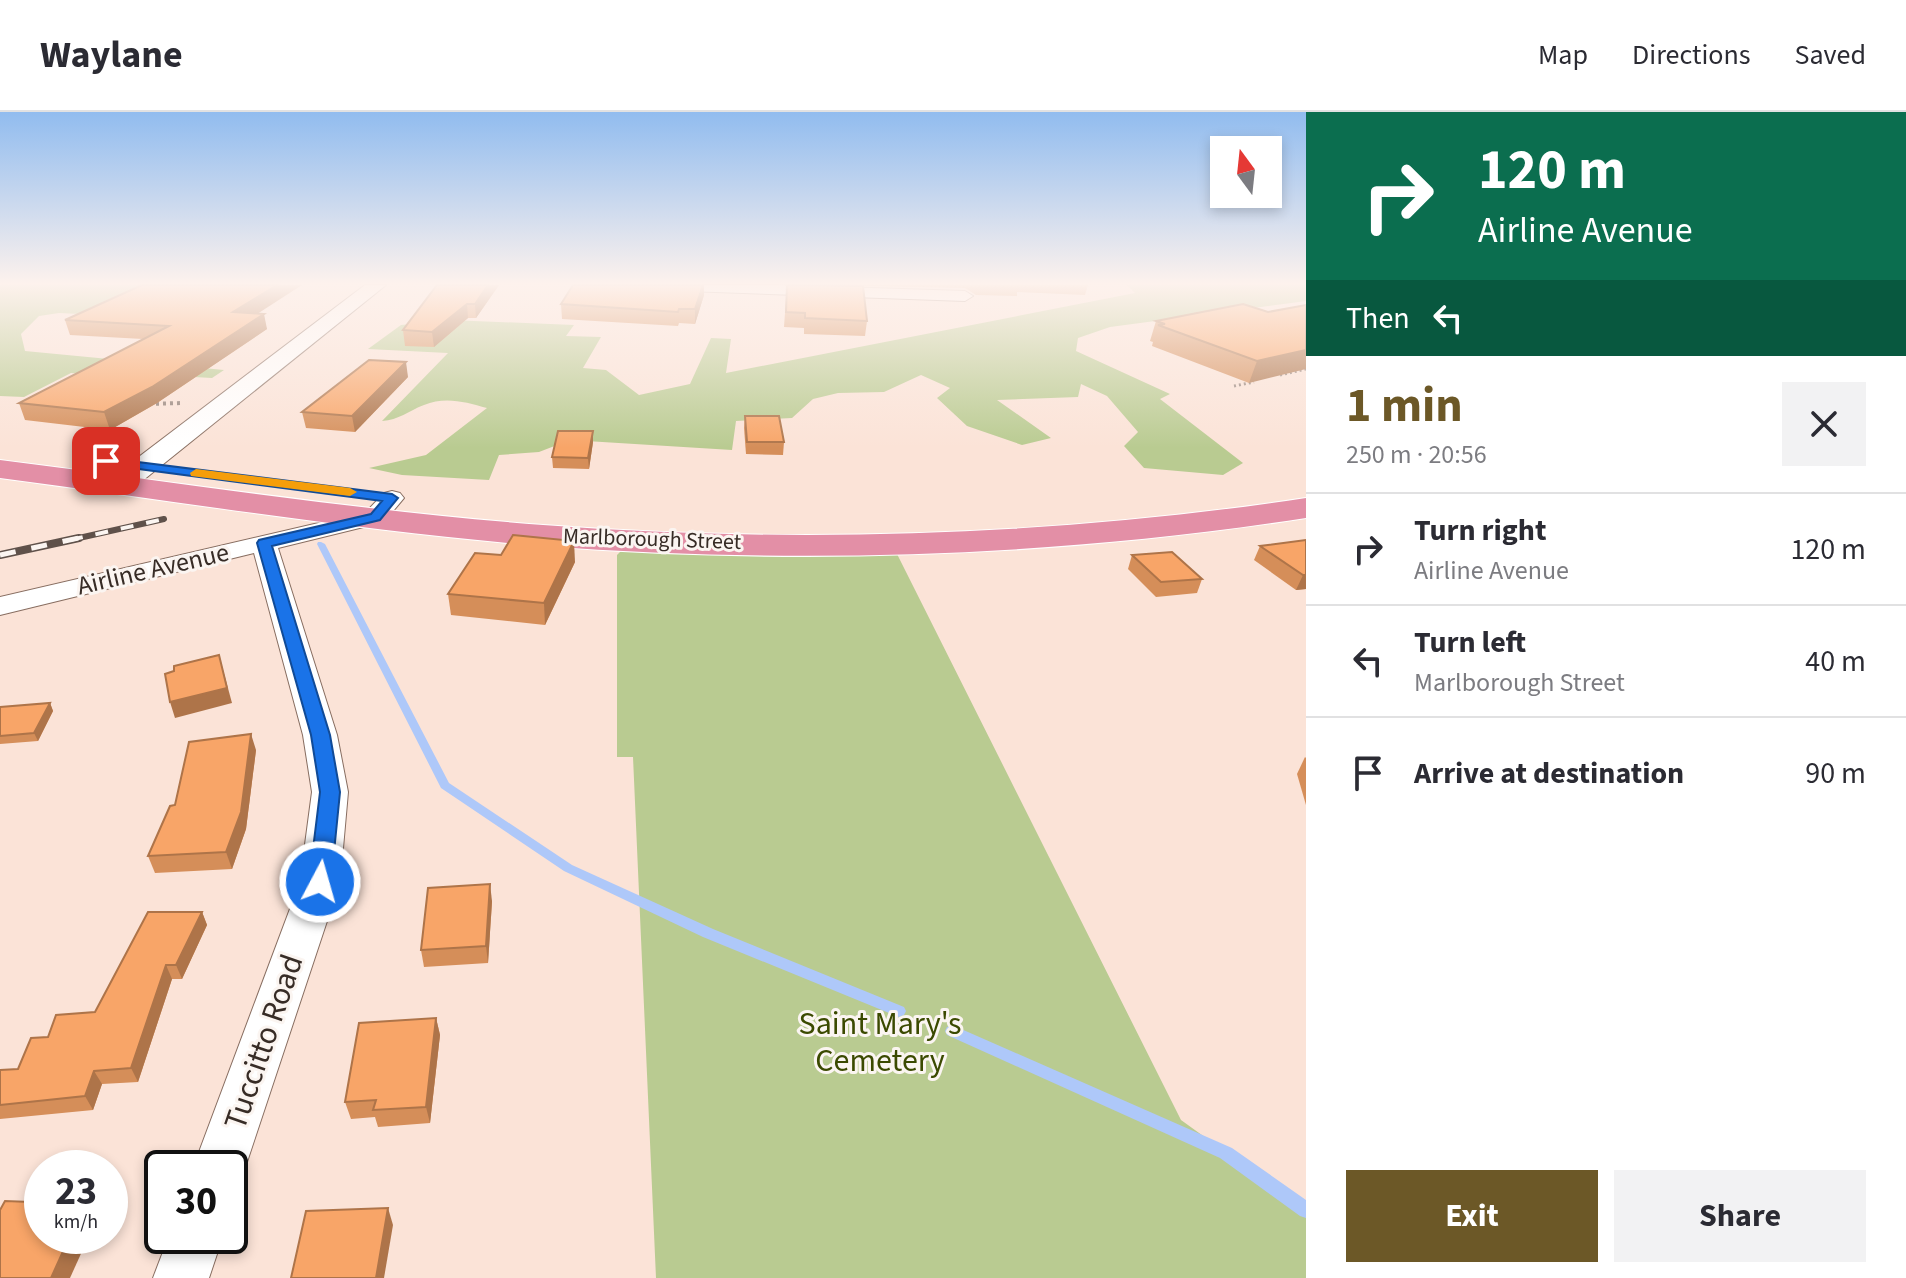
<!DOCTYPE html>
<meta charset="utf-8">
<style>
:root{--surface:#fff;--page:#f2f2f3;--text:#2b2b33;--muted:#7c7c81;--line:#e1e1e2;--accent:#6c5827}
body{margin:0;font-family:"Source Sans 3",sans-serif;background:var(--page);color:var(--text);height:100vh;display:flex;flex-direction:column;font-size:30px;white-space:nowrap}
*{box-sizing:border-box;margin:0}
p{font-size:26px;color:var(--muted)}
.icon{flex:none;width:44px;height:44px;fill:none;stroke:currentColor;stroke-width:2;stroke-linecap:round;stroke-linejoin:round}
.map{position:relative;flex:1;overflow:hidden}
.side{display:flex;flex-direction:column;background:var(--surface);width:600px}
.side>*{flex:none}
.hud{background:#0b6e4f;color:#fff;overflow:hidden}
.needle{width:52px;rotate:345deg}
.buttons{position:absolute;left:1210px;top:24px;display:grid;gap:16px}
.buttons a{display:grid;place-items:center;width:72px;height:72px;border-radius:0px;background:var(--surface);box-shadow:0 4px 12px #0003;font-size:40px}
.speed{position:absolute;left:24px;top:1038px;display:flex;gap:16px;font-size:40px;font-weight:700;text-align:center}
.speed>*{display:grid;place-content:center;width:104px;height:104px;border-radius:50%;background:var(--surface);box-shadow:0 4px 12px #0003;line-height:1}
.speed small{font-size:20px;font-weight:400}
.speed .limit{border:4px solid #111;border-radius:12px;background:#fff;color:#111}
.pin{position:absolute;display:grid;place-items:center;width:68px;height:68px;color:#fff;margin:-34px;border-radius:16px;box-shadow:0 4px 12px #0006}
.me{position:absolute;width:88px;margin:-44px;rotate:6deg;stroke-linejoin:round;filter:drop-shadow(0 0 6px #0008)}
.turn{display:flex;align-items:center;gap:28px;height:168px;padding:0 40px;font-size:36px}
.turn .icon{width:104px;height:104px;stroke-width:2.5}
.turn b{display:block;font-size:56px;line-height:68px}
.then{display:flex;align-items:center;height:76px;padding:0 40px;background:#0003;gap:16px;font-size:30px}
.round{display:grid;place-items:center;flex:none;width:84px;height:84px;border-radius:0px;background:var(--page)}
.headline{display:flex;align-items:center;justify-content:space-between;height:136px;padding:0 40px}
h1{font-size:48px;font-weight:700;line-height:60px;color:var(--accent)}
.cta{display:flex;gap:16px;margin-top:auto;padding:16px 40px}
.cta a{flex:1;height:92px;border-radius:0px;background:var(--accent);color:#fff;font-size:32px;font-weight:700;line-height:92px;text-align:center}
.cta a+a{background:var(--page);color:var(--text)}
ul{padding:0;list-style:none}
li{display:flex;align-items:center;gap:24px;height:112px;padding:0 40px;border-top:2px solid var(--line)}
li div{flex:1}
li b{display:block;font-size:30px}
li em{font-style:normal}
header{display:flex;align-items:center;gap:48px;box-sizing:border-box;height:112px;padding:0 40px;background:var(--surface);border-bottom:2px solid var(--line)}
header strong{font-size:38px}
nav{display:flex;gap:44px;margin-inline-start:auto;font-size:28px}
main{display:flex;flex:1;min-height:0}
.map>svg:first-child{display:block}
</style>
<header>
<strong>Waylane</strong>
<nav><a>Map</a><a>Directions</a><a>Saved</a></nav>
</header>
<main>
<div class="map">
<svg width="1306" height="1166" viewBox="0 0 1306 1166">
<rect width="100%" height="100%" fill="#fbe3d7"/>
<g fill="#b9cb91">
<path d="M 0,173 L 193,173 L 143,205 L 59,201 L 39,204 L 21,222 L 25,239 L 224,258 L 212,266 L 194,265 L 171,269 L 71,261 L 24,285 L 0,284 Z"/>
<path d="M 1127,173 L 1306,173 L 1306,189 L 1110,215 L 1078,226 L 1076,239 L 1170,282 L 1160,287 L 1243,351 L 1223,363 L 1144,356 L 1124,334 L 1138,320 L 1107,284 L 1081,272 L 1078,285 L 997,288 L 1051,326 L 1022,333 L 967,314 L 937,286 L 950,276 L 921,263 L 884,280 L 838,281 L 813,287 L 792,306 L 736,309 L 732,338 L 570,328 L 539,340 L 499,343 L 489,368 L 402,363 L 369,356 L 426,343 L 487,296 C 466,290 445,284 424,293 C 408,299 399,308 382,309 L 448,241 L 368,237 L 401,213 L 450,208 L 574,213 L 566,224 L 601,225 L 583,256 L 606,258 L 639,283 L 690,272 L 711,226 L 731,227 L 726,261 L 1135,181 Z"/>
<path d="M 625,435 L 897,442 L 1181,1008 L 1306,1098 L 1306,1166 L 656,1166 L 633,645 L 617,645 L 617,443 Z"/>
</g>
<g fill="none" stroke-linecap="round" stroke-linejoin="round">
<g fill="#aec8f9" fill-rule="evenodd">
<path d="M 318,430 L 321,430 L 325,432 L 449,671 L 572,753 L 713,817 L 904,895 L 906,899 L 904,903 L 899,905 L 894,903 L 703,825 L 564,759 L 441,676 L 317,432 Z"/>
<path d="M 952,913 L 1232,1036 L 1306,1088 L 1306,1106 L 1300,1104 L 1220,1046 L 947,923 L 945,919 L 947,915 Z"/>
</g>
<defs>
<g id="minor">
<path d="M 652,173 L 776,173 L 965,179 L 973,184 L 965,189 L 659,178 Z"/>
<path d="M 392,379 L 400,381 L 404,386 L 384,410 L 278,436 L 337,623 L 348,680 L 340,770 L 245,1056 L 237,1074 L 230,1076 L 230,1056 L 193,1056 L 300,770 L 312,680 L 303,623 L 254,441 L 0,503 L 0,485 L 366,400 L 384,381 Z"/>
<path d="M 169,1124 L 223,1124 L 209,1166 L 153,1166 Z"/>
</g>
<path id="tertiary" d="M 365,173 L 386,173 L 131,378 L 121,381 L 111,378 L 106,372 L 111,366 Z"/>
<path id="trunk" d="M 0,348 C 181,371 361,399 543,413 C 797,432 1054,424 1306,386 L 1306,406 C 1055,445 797,453 543,434 C 361,419 181,390 0,366 Z"/>
</defs>
<use href="#minor" stroke="#876d60" stroke-width="2"/>
<use href="#tertiary" stroke="#876d60" stroke-width="2"/>
<use href="#trunk" stroke="#fff" stroke-width="2"/>
<g stroke="#938279" stroke-width="3" stroke-dasharray="2 3" stroke-linecap="butt">
<path d="M 1280,263 L 1306,257"/>
<path d="M 1234,274 L 1254,270"/>
</g>
<path stroke="#938279" stroke-width="4" stroke-dasharray="3 4" stroke-linecap="butt" d="M 149,292 L 182,291"/>
<use href="#minor" fill="#fff" fill-rule="evenodd"/>
<use href="#tertiary" fill="#fff" fill-rule="evenodd"/>
<use href="#trunk" fill="#e38fa6" fill-rule="evenodd"/>
<defs>
<path id="rail-far1" d="M 70,428 L 164,407"/>
<path id="rail" d="M 0,443 L 79,426"/>
</defs>
<use href="#rail-far1" stroke="#5f514a" stroke-width="6"/>
<use href="#rail" stroke="#5f514a" stroke-width="8"/>
<use href="#rail-far1" stroke="#fbf5f1" stroke-width="4" stroke-dasharray="13" stroke-linecap="butt"/>
<use href="#rail" stroke="#fbf5f1" stroke-width="5" stroke-dasharray="16" stroke-linecap="butt"/>
</g>
<g fill="#d58e59">
<path d="M 499,173 L 476,206 L 468,206 L 434,235 L 405,234 L 403,218 Z"/>
<path d="M 787,173 L 867,209 L 865,224 L 804,222 L 804,216 L 784,215 Z"/>
<path d="M 833,173 L 1088,173 L 1085,183 L 1017,180 L 1017,184 L 976,183 L 965,176 Z"/>
<path d="M 704,183 L 695,212 L 679,211 L 678,214 L 562,207 L 561,192 Z"/>
<path d="M 1306,193 L 1249,271 L 1152,234 L 1153,230 L 1150,229 L 1156,209 L 1268,200 Z"/>
<path d="M 257,202 L 267,217 L 157,291 L 110,318 L 25,308 L 19,291 L 143,227 L 70,223 L 65,208 Z"/>
<path d="M 408,265 L 355,320 L 306,316 L 302,300 Z"/>
<path d="M 745,304 L 784,330 L 783,343 L 746,342 L 744,316 Z"/>
<path d="M 593,330 L 589,357 L 553,356 L 552,345 Z"/>
<path d="M 1306,428 L 1306,477 L 1296,478 L 1254,448 L 1260,434 Z"/>
<path d="M 501,443 L 575,450 L 545,513 L 451,503 L 448,482 Z"/>
<path d="M 1132,443 L 1202,467 L 1197,481 L 1156,485 L 1128,457 Z"/>
<path d="M 50,591 L 53,599 L 38,629 L 0,632 L 0,595 Z"/>
<path d="M 256,638 L 246,717 L 232,757 L 155,761 L 148,744 L 175,693 Z"/>
<path d="M 1305,645 L 1306,646 L 1306,693 L 1297,662 Z"/>
<path d="M 492,789 L 488,851 L 424,855 L 421,838 Z"/>
<path d="M 202,800 L 207,813 L 182,867 L 172,867 L 138,970 L 102,972 L 93,998 L 0,1007 L 0,958 L 18,957 L 48,925 L 95,900 Z"/>
<path d="M 436,906 L 440,923 L 430,1011 L 378,1015 L 375,1005 L 351,1007 L 345,990 Z"/>
</g>
<g fill="#ae7449">
<path d="M 277,173 L 302,173 L 237,215 L 233,200 Z"/>
<path d="M 488,173 L 499,173 L 476,206 L 475,192 Z"/>
<path d="M 703,173 L 704,173 L 704,183 L 695,212 L 695,197 Z"/>
<path d="M 467,192 L 468,206 L 434,235 L 432,220 Z"/>
<path d="M 264,202 L 267,217 L 157,291 L 110,318 L 104,300 Z"/>
<path d="M 1306,238 L 1306,257 L 1249,271 L 1257,249 Z"/>
<path d="M 406,250 L 408,265 L 355,320 L 352,304 Z"/>
<path d="M 593,319 L 593,330 L 589,357 L 588,346 Z"/>
<path d="M 574,429 L 575,450 L 545,513 L 544,491 Z"/>
<path d="M 1303,463 L 1306,463 L 1306,477 L 1296,478 Z"/>
<path d="M 219,543 L 232,591 L 175,606 L 170,590 Z"/>
<path d="M 50,591 L 53,599 L 38,629 L 34,621 Z"/>
<path d="M 251,622 L 256,638 L 246,717 L 232,757 L 226,740 Z"/>
<path d="M 490,772 L 492,789 L 488,851 L 486,834 Z"/>
<path d="M 202,800 L 207,813 L 182,867 L 176,853 Z"/>
<path d="M 166,853 L 172,867 L 138,970 L 131,956 Z"/>
<path d="M 436,906 L 440,923 L 430,1011 L 426,995 Z"/>
<path d="M 94,959 L 102,972 L 93,998 L 85,984 Z"/>
<path d="M 388,1096 L 393,1113 L 384,1166 L 376,1166 Z"/>
<path d="M 70,1124 L 89,1124 L 70,1166 L 51,1166 Z"/>
</g>
<g fill="#f8a568" stroke="#ae7449" stroke-width="2">
<path d="M 142,173 L 277,173 L 233,200 L 264,202 L 152,275 L 104,300 L 19,291 L 169,214 L 65,208 Z"/>
<path d="M 437,173 L 488,173 L 475,192 L 467,192 L 432,220 L 403,218 Z"/>
<path d="M 573,173 L 703,173 L 695,197 L 679,197 L 678,200 L 561,192 Z"/>
<path d="M 787,173 L 863,174 L 867,209 L 805,206 L 805,201 L 786,200 Z"/>
<path d="M 1243,192 L 1268,200 L 1306,193 L 1306,238 L 1257,249 L 1158,213 L 1165,212 L 1156,209 Z"/>
<path d="M 369,248 L 406,250 L 352,304 L 302,300 Z"/>
<path d="M 745,304 L 779,304 L 784,330 L 747,330 Z"/>
<path d="M 558,319 L 593,319 L 588,346 L 552,345 Z"/>
<path d="M 513,423 L 574,429 L 544,491 L 448,482 L 475,441 L 501,443 Z"/>
<path d="M 1306,428 L 1306,463 L 1303,463 L 1260,434 Z"/>
<path d="M 1172,440 L 1202,467 L 1161,470 L 1132,443 Z"/>
<path d="M 219,543 L 227,576 L 170,590 L 165,562 L 174,559 L 174,554 Z"/>
<path d="M 50,591 L 34,621 L 0,624 L 0,595 Z"/>
<path d="M 251,622 L 241,700 L 226,740 L 148,744 L 170,694 L 175,693 L 189,630 Z"/>
<path d="M 490,772 L 486,834 L 421,838 L 428,776 Z"/>
<path d="M 148,800 L 202,800 L 176,853 L 166,853 L 131,956 L 94,959 L 85,984 L 0,993 L 0,958 L 18,957 L 31,926 L 48,925 L 56,903 L 95,900 Z"/>
<path d="M 436,906 L 426,995 L 373,998 L 376,988 L 345,990 L 359,911 Z"/>
<path d="M 42,1067 L 42,1124 L 70,1124 L 51,1166 L 0,1166 L 0,1098 L 5,1089 L 31,1090 Z"/>
<path d="M 388,1096 L 376,1166 L 291,1166 L 306,1099 Z"/>
</g>
<linearGradient id="sky" x2="0" y2="1"><stop stop-color="#91bcef"/><stop offset="0.51" stop-color="#fdf2ed"/><stop offset="1" stop-color="#fdf2ed" stop-opacity="0"/></linearGradient>
<rect width="1306" height="336" fill="url(#sky)"/>
<path fill="#1a73e8" stroke="#114b97" stroke-width="2" d="M 106,346 L 392,382 L 398,386 L 380,408 L 272,434 L 330,623 L 340,680 L 331,770 L 328,776 L 320,778 L 312,776 L 309,770 L 320,680 L 311,623 L 257,431 L 259,428 L 371,402 L 382,389 L 101,352 L 99,349 Z"/>
<path fill="#f59e0b" d="M 196,357 L 350,376 L 357,380 L 350,384 L 191,364 L 190,361 Z"/>
<g text-anchor="middle" dominant-baseline="central" stroke-width="6" stroke-linejoin="round" paint-order="stroke">
<g font-size="22" fill="#372c26" stroke="#fbf5f1">
<text transform="translate(652 427) rotate(2)">Marlborough Street</text>
</g>
<g font-size="26" fill="#372c26" stroke="#fbf5f1">
<text transform="translate(153 457) rotate(-13)">Airline Avenue</text>
</g>
<g font-size="32" fill="#3b4a00" stroke="#fbf5f1">
<text x="880" y="912">Saint Mary's<tspan x="880" dy="37">Cemetery</tspan></text>
</g>
<g font-size="32" fill="#372c26" stroke="#fbf5f1">
<text transform="translate(264 930) rotate(-71)">Tuccitto Road</text>
</g>
</g>
</svg>
<div class="buttons">
<a><svg class="needle" viewBox="-14 -14 28 28"><path d="M0-13l5 13h-10z" fill="#e53935"/><path d="M0 13l5-13h-10z" fill="#7c7c81"/></svg></a>
</div>
<div class="speed"><div>23<small>km/h</small></div><div class="limit">30</div></div>
<div class="pin" style="left:106px;top:349px;background:#d93025"><svg class="icon" aria-label="arrive" viewBox="0 0 24 24"><path d="M6 21V4h12l-3 4 3 4H6"/></svg></div>
<svg class="me" style="left:320px;top:770px" viewBox="-20 -20 40 40"><circle r="17" fill="#1a73e8" stroke="#fff" stroke-width="3"/><path d="M0-11L8 9 0 5-8 9z" fill="#fff"/></svg>
</div>
<section class="side">
<div class="hud">
<div class="turn"><svg class="icon" aria-label="right" viewBox="0 0 24 24"><path d="M7 20v-9h11M14 6l5 5-5 5"/></svg><div><b>120 m</b>Airline Avenue</div></div>
<div class="then">Then<svg class="icon" aria-label="left" viewBox="0 0 24 24"><path d="M17 20v-9H6M10 6l-5 5 5 5"/></svg></div>
</div>
<div class="headline"><div><h1>1 min</h1><p>250 m · 20:56</p></div><a class="round"><svg class="icon" aria-label="close" viewBox="0 0 24 24"><path d="M6 6l12 12M18 6L6 18"/></svg></a></div>
<ul>
<li><svg class="icon" aria-label="right" viewBox="0 0 24 24"><path d="M7 20v-9h11M14 6l5 5-5 5"/></svg><div><b>Turn right</b><p>Airline Avenue</p></div><em>120 m</em></li>
<li><svg class="icon" aria-label="left" viewBox="0 0 24 24"><path d="M17 20v-9H6M10 6l-5 5 5 5"/></svg><div><b>Turn left</b><p>Marlborough Street</p></div><em>40 m</em></li>
<li><svg class="icon" aria-label="arrive" viewBox="0 0 24 24"><path d="M6 21V4h12l-3 4 3 4H6"/></svg><div><b>Arrive at destination</b></div><em>90 m</em></li>
</ul>
<div class="cta"><a>Exit</a><a>Share</a></div>
</section>
</main>
